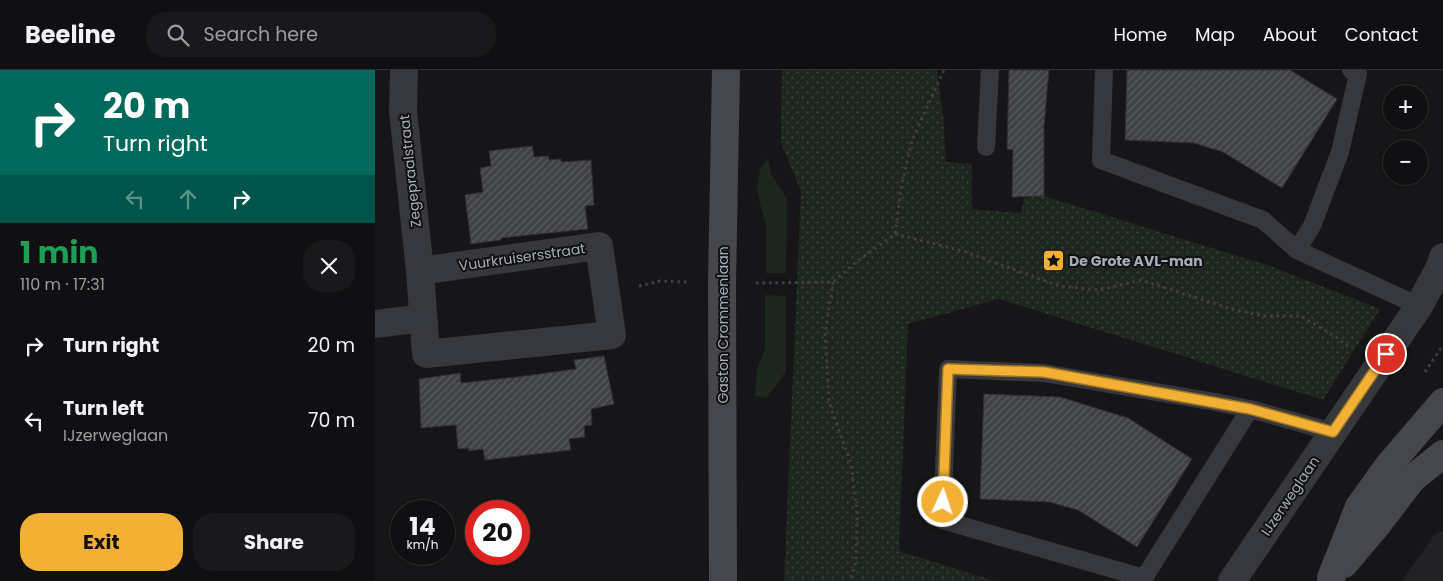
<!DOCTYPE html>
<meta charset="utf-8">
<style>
:root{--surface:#101012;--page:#19191b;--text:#f1f3f6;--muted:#9c9d9f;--line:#303032;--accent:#f2b134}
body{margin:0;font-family:Poppins,sans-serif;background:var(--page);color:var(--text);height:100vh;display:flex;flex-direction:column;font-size:19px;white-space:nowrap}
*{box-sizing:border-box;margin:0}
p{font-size:16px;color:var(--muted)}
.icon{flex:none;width:28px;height:28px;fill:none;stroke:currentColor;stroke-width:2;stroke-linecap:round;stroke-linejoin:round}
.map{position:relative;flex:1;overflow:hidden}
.sheet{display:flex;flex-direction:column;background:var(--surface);width:375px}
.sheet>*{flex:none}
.guide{background:#00695c;color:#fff;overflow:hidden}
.controls{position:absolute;left:1008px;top:15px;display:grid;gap:10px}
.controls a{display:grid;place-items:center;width:45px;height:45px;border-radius:50%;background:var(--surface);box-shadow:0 1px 4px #0004,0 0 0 1px var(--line);font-size:25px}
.speed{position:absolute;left:15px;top:430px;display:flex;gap:10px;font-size:25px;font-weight:700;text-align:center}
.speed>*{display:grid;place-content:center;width:65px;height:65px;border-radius:50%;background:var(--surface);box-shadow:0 1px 4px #0004,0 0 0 1px var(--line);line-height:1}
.speed small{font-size:12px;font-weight:400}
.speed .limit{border:8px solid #d22;background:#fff;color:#111}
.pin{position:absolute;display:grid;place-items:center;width:42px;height:42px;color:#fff;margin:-21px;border:2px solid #fff;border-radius:50%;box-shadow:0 1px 5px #0007}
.me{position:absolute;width:55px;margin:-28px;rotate:3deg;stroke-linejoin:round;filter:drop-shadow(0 0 4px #0008)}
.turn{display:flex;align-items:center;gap:18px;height:105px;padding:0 20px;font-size:22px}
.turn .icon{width:65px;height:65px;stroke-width:2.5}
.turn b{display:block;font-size:35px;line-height:42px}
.lanes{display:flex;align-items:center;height:48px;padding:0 20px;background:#0003;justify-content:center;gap:25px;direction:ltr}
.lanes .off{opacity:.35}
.round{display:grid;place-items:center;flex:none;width:52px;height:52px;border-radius:20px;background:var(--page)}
.headline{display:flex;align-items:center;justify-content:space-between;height:85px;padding:0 20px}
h1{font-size:30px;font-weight:700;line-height:38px;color:#1e9e55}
.action{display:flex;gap:10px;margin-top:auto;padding:10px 20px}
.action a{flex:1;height:58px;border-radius:20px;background:var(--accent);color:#111;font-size:20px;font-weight:700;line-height:58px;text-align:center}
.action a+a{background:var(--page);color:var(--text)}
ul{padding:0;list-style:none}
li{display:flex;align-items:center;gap:15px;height:75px;padding:0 20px}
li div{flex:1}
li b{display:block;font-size:19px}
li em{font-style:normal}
header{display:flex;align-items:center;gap:30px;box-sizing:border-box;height:70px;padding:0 25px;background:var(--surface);border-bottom:1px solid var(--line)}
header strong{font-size:24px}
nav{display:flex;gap:28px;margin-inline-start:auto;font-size:18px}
.search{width:350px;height:45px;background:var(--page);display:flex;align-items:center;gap:12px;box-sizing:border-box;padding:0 18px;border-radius:20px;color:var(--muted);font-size:19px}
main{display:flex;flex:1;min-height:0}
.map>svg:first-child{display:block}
</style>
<header>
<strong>Beeline</strong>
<div class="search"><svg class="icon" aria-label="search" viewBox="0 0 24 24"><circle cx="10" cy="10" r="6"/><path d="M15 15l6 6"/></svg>Search here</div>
<nav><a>Home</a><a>Map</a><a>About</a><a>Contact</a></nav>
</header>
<main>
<section class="sheet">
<div class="guide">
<div class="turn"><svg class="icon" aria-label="right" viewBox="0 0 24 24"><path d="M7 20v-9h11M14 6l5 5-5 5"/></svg><div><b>20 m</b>Turn right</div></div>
<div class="lanes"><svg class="icon off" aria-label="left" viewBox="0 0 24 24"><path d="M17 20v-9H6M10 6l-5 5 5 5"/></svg><svg class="icon off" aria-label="ahead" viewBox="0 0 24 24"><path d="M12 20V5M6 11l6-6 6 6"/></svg><svg class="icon" aria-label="right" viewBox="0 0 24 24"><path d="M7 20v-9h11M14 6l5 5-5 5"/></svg></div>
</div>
<div class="headline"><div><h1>1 min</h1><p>110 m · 17:31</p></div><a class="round"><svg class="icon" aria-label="close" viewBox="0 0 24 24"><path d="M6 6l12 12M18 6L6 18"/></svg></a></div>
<ul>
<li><svg class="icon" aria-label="right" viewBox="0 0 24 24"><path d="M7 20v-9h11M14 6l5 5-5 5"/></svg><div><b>Turn right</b></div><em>20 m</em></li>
<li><svg class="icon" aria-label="left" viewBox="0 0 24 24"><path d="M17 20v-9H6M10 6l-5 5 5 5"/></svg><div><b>Turn left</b><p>IJzerweglaan</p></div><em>70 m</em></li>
</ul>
<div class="action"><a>Exit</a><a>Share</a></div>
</section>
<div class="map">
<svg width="1068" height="511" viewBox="0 0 1068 511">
<defs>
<pattern id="park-dots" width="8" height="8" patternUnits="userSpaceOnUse" patternTransform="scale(1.25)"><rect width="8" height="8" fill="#1e261f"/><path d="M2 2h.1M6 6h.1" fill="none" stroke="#3c433d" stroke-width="1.8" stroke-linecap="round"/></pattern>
<pattern id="building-hatch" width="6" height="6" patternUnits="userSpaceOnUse" patternTransform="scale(1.25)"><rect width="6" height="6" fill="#404145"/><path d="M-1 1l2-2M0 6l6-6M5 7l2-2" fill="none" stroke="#595a5e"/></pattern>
</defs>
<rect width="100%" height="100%" fill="#161618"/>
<path fill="#222225" d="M 1068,461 L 1068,511 L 1027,511 L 1060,464 Z"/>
<g fill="#1e261f">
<path d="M 393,88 L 396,104 L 412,128 L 411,203 L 391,203 L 391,154 L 386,138 L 382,119 L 385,100 Z"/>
<path d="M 390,225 L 411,226 L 411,301 L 392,328 L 380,326 L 382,299 L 390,279 Z"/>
</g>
<path fill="url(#park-dots)" d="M 407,0 L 562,0 L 568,44 L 571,92 L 597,94 L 597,139 L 646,143 L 650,126 L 669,126 L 895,196 L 1005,239 L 948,330 L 624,229 L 533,254 L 524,481 L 620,511 L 409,511 L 426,121 L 406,73 Z"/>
<g fill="url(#building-hatch)" stroke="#303034">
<path d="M 634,0 L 674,0 L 669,56 L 669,126 L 637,127 L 638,80 L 632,79 Z"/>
<path d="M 752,0 L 915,0 L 962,29 L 907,118 L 848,82 L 819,73 L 750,70 Z"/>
<path d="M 157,76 L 159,87 L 173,86 L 174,90 L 186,89 L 186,92 L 216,90 L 219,135 L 210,136 L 213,159 L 126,168 L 126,170 L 96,174 L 90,125 L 108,122 L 105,98 L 116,96 L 114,81 Z"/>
<path d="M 229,286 L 239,334 L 216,339 L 217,355 L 209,356 L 210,367 L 194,369 L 196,380 L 110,390 L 108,379 L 94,381 L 94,378 L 83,379 L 81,355 L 46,358 L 44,309 L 85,303 L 86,313 L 142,307 L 201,299 L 199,290 Z"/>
<path d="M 609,324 L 685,327 L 753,348 L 817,389 L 762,477 L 703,440 L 674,432 L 605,429 Z"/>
</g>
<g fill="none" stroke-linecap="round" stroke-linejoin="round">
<g stroke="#3d3f44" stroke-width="3" stroke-dasharray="2.5 4" stroke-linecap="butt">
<path d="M 520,164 L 588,181 L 684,216 L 724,220 L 766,210 L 856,239 L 889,246 L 926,246 L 964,269 L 975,278"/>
<path d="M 458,212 L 450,264 L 454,332 L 476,394 L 482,443 L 481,491 L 475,511"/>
<path d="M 381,213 L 458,212 L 481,192 L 520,164 L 526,119 L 537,70 L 569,0"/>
<path d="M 264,216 L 285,211 L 312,212"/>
<path d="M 1050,302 L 1068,275"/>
</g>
<g stroke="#37383d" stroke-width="18">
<path d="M 729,0 L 726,90 L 888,150 L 922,180 L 1044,236"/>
<path d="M 611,77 L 615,0"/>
<path d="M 922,180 L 937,156 L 965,82 L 983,4 L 976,0"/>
<path d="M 875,339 L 769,508 L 567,450 L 573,299 L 669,303 L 840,332 L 875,339 L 958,362"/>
</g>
<g stroke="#37383d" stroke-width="28">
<path d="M 29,0 L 28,41 L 45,201"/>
<path d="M 224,176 L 237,265 L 51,284 L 45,201 Z"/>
<path d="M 0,254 L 48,248"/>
<path d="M 857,511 L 1044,236 L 1065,197 L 1068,187"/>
</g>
<g stroke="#45474d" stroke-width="28">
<path d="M 969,494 L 1002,455 L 1037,409 L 1068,384"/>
<path d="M 956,508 L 984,437 L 1014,395 L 1068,332"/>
<path d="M 348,511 L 347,214 L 351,0"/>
</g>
</g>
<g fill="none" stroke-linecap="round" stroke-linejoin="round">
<defs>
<path id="route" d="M 568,432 L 573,299 L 669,302 L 875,339 L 958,362 L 1011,284"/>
</defs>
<use href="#route" stroke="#9d7322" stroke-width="12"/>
<use href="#route" stroke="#f2b134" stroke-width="9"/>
</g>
<defs>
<symbol id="sight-square" viewBox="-11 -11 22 22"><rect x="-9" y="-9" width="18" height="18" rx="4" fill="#f2b134" stroke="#111113"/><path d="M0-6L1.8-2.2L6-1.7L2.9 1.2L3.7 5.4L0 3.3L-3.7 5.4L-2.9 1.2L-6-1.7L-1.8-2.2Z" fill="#111"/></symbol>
</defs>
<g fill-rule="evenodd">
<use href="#sight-square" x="666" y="178" width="25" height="25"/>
</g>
<g text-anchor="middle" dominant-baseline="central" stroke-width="4" stroke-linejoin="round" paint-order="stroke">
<g font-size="14" fill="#a8adb8" stroke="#111113">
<text transform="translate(35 101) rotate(-96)">Zegepraalstraat</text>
<text transform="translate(147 187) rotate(-8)">Vuurkruisersstraat</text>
<text transform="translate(348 255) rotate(-90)">Gaston Crommenlaan</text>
<text transform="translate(915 426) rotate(-56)">IJzerweglaan</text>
</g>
<g font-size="14" font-weight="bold" fill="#a8adb8" stroke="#111113" text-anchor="start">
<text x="694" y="191">De Grote AVL-man</text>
</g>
</g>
</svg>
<div class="controls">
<a>+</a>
<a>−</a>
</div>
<div class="speed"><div>14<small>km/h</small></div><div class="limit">20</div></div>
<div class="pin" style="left:1011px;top:284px;background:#d93025"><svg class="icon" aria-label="arrive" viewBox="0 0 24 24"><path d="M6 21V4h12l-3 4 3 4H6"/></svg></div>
<svg class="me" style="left:568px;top:432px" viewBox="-20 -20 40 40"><circle r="17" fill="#f2b134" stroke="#fff" stroke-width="3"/><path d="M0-11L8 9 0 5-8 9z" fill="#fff"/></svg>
</div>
</main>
